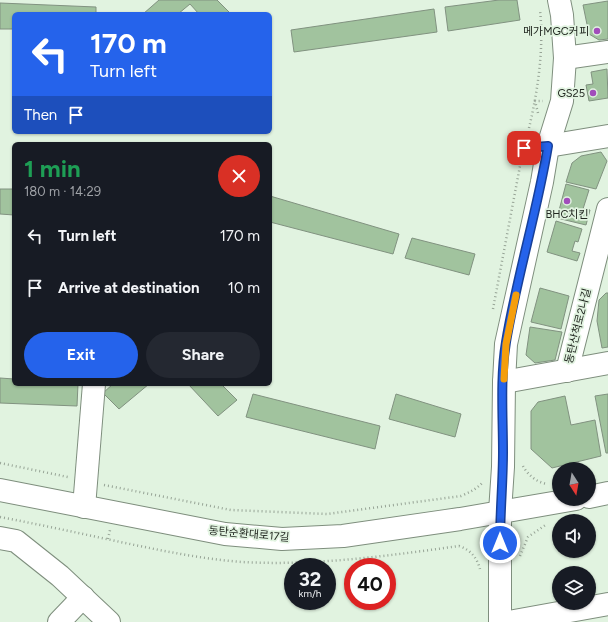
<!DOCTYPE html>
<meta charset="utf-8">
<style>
:root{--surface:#171b24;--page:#242831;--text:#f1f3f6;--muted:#9ea1a6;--accent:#2563eb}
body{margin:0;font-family:Figtree,"Noto Sans KR",sans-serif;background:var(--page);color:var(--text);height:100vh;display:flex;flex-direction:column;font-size:15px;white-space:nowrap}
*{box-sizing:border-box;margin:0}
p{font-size:13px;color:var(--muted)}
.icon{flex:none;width:22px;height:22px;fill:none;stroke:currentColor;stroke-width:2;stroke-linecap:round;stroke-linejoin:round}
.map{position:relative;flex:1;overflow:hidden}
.panel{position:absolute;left:12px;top:142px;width:260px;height:244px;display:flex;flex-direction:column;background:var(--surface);border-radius:6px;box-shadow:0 1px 3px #0004}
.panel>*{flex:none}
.hud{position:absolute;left:12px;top:12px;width:260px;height:122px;border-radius:6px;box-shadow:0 1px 3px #0004;background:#2563eb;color:#fff;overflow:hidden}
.needle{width:26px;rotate:169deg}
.controls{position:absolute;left:552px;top:462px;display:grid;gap:8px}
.controls a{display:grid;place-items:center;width:44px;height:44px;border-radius:50%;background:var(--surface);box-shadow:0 1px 3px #0004;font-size:20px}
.speed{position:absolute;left:284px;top:558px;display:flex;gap:8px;font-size:20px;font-weight:700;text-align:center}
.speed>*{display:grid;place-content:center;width:52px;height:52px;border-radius:50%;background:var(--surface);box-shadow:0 1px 3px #0004;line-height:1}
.speed small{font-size:10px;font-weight:400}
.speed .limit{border:6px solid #d22;background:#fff;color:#111}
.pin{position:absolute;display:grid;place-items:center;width:34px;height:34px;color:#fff;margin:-17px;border-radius:8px;box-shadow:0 2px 6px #0006}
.me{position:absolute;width:44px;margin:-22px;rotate:0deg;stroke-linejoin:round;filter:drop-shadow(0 0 3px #0008)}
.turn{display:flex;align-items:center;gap:14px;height:84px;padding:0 12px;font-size:18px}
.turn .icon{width:52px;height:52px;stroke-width:2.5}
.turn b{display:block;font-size:28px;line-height:34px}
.then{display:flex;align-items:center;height:38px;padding:0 12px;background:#0003;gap:8px;font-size:15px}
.round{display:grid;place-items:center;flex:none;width:42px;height:42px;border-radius:21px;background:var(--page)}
.head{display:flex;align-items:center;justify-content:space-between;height:68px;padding:0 12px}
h1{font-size:24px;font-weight:700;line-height:30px;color:#1e9e55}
.primary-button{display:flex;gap:8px;margin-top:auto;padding:8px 12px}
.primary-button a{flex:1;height:46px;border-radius:24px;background:var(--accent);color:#fff;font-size:16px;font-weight:700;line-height:46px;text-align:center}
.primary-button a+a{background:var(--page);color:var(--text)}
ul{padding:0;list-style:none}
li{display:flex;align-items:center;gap:12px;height:52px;padding:0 12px}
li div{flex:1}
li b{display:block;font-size:15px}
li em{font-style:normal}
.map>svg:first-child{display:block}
</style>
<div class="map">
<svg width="608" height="622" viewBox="0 0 608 622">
<rect width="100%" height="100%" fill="#e1f3e0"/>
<g fill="#a1c39e" stroke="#819280">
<path d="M 159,0 L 217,0 L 231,14 L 199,14 L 190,4 L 178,14 L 143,14 Z"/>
<path d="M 499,0 L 517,0 L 520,20 L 448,31 L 445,7 Z"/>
<path d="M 608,1 L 608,39 L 599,40 L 589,34 L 583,5 Z"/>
<path d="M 0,3 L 96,7 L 96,14 L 14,14 L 14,29 L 0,29 Z"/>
<path d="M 434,9 L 437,32 L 294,52 L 291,30 Z"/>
<path d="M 607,69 L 608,98 L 589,101 L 586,85 L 593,84 L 591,72 Z"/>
<path d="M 601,152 L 607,161 L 596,189 L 566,182 L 572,163 L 581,156 Z"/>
<path d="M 566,184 L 589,190 L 583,209 L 590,210 L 586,225 L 557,218 Z"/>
<path d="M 0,189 L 14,189 L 14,215 L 0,214 Z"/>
<path d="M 270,196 L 399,234 L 393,254 L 270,222 Z"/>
<path d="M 556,221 L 582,229 L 578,242 L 575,241 L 572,251 L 580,253 L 577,261 L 547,252 Z"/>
<path d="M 412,238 L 475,254 L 469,275 L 405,258 Z"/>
<path d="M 540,288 L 569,296 L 561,329 L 531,322 Z"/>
<path d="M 606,293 L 608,293 L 608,347 L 602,348 L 597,321 L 599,300 Z"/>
<path d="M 530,327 L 562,332 L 555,360 L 535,363 L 526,355 Z"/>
<path d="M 0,378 L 14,379 L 14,384 L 78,384 L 77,406 L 0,403 Z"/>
<path d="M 113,384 L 149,384 L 119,409 L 103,393 Z"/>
<path d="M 188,384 L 221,384 L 237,400 L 218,416 Z"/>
<path d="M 253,394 L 380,426 L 375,449 L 246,417 Z"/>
<path d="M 396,394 L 461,414 L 455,437 L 389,419 Z"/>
<path d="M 608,394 L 608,453 L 606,453 L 595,396 Z"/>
<path d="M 565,396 L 571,425 L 595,420 L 601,456 L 552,468 L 531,449 L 531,411 L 538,402 Z"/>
</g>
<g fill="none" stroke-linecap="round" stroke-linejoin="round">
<defs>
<g id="minor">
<path d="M 565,58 L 608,52"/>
<path d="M 524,148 L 548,146 L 608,136"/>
<path d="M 567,371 L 608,209"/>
<path d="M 504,382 L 608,363"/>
<path d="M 0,490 L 225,534 L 282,539 L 343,536 L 460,519 L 576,499"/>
<path d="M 589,497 L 608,493"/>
<path d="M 84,507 L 94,384"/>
<path d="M 0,538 L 16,541 L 60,576 L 109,622"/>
<path d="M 59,622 L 83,597"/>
<path d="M 500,622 L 500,512 L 503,467 L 504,382 L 506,344 L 542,182 L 548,146 L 562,101 L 565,58 L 562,15 L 559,0"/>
<path d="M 509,622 L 608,604"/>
</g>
</defs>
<use href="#minor" stroke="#7e8e7d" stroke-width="24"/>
<g stroke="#97a496" stroke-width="2.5" stroke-dasharray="1 3" stroke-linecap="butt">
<path d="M 538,113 L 535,101 L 543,101"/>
<path d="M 529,128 C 538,90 544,49 540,10"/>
<path d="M 493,309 L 520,166"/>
<path d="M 0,463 L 68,477"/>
<path d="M 523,466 C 528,475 536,482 547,484"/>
<path d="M 104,485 L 231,510 L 327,514 L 461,496 C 470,492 477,489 483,482"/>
<path d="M 0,517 C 42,525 83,534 125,543 C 164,551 202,559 242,562 C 315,566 387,556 459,546 C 471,550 477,558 480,569"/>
<path d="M 108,539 L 110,530"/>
<path d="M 520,556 L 528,537 L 547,524"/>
</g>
<use href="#minor" stroke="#fff" stroke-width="22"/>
</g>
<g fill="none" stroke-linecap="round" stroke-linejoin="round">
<defs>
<path id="route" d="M 500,543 C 500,512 503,482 503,452 C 503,416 500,378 506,342 C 517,276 537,212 548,146 L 524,148"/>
</defs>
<use href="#route" stroke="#184099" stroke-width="10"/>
<use href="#route" stroke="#2563eb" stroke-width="7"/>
<path stroke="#f59e0b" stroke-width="7" d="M 504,379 L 506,344 L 516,295"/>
</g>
<g fill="#a14dbb" stroke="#e1f3e0" stroke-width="1.5">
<circle cx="597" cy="31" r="4"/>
<circle cx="593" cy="93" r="4"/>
<circle cx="567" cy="201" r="4"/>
</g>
<g text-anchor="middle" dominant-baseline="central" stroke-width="3.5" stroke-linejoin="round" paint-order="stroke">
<g font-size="11" fill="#222821" stroke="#e1f3e0" text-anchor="end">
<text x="589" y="31">메가MGC커피</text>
<text x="585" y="93">GS25</text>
<text x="567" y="214" text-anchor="middle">BHC치킨</text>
</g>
<g font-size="11" fill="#222821" stroke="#e1f3e0">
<text transform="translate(578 326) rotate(-76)">동탄산척로2나길</text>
<text transform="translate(249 534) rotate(5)">동탄순환대로17길</text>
</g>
</g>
</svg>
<div class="controls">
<a><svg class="needle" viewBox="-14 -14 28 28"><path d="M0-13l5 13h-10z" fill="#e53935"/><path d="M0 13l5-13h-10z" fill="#9ea1a6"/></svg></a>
<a><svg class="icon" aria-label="sound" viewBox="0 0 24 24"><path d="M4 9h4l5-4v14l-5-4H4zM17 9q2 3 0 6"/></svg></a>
<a><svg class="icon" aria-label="layers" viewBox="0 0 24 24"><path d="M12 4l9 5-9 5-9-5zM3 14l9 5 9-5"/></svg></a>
</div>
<div class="speed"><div>32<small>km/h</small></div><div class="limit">40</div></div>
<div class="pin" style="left:524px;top:148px;background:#d93025"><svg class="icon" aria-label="arrive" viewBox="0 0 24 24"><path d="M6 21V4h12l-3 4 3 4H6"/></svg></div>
<svg class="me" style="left:500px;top:543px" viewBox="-20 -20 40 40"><circle r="17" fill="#2563eb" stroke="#fff" stroke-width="3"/><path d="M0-11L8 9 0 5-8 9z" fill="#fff"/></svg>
<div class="hud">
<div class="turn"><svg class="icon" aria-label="left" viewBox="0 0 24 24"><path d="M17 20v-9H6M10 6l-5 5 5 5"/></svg><div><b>170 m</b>Turn left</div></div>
<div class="then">Then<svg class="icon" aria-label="arrive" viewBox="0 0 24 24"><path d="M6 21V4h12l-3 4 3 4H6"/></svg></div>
</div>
<section class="panel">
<div class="head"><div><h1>1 min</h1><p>180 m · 14:29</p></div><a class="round" style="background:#d93025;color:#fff"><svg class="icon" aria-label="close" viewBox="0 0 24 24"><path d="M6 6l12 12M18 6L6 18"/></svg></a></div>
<ul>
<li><svg class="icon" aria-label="left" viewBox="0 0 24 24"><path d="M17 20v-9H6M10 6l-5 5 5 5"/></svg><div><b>Turn left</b></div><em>170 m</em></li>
<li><svg class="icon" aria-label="arrive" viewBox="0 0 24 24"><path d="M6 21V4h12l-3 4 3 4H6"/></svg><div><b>Arrive at destination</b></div><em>10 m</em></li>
</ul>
<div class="primary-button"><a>Exit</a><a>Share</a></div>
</section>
</div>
